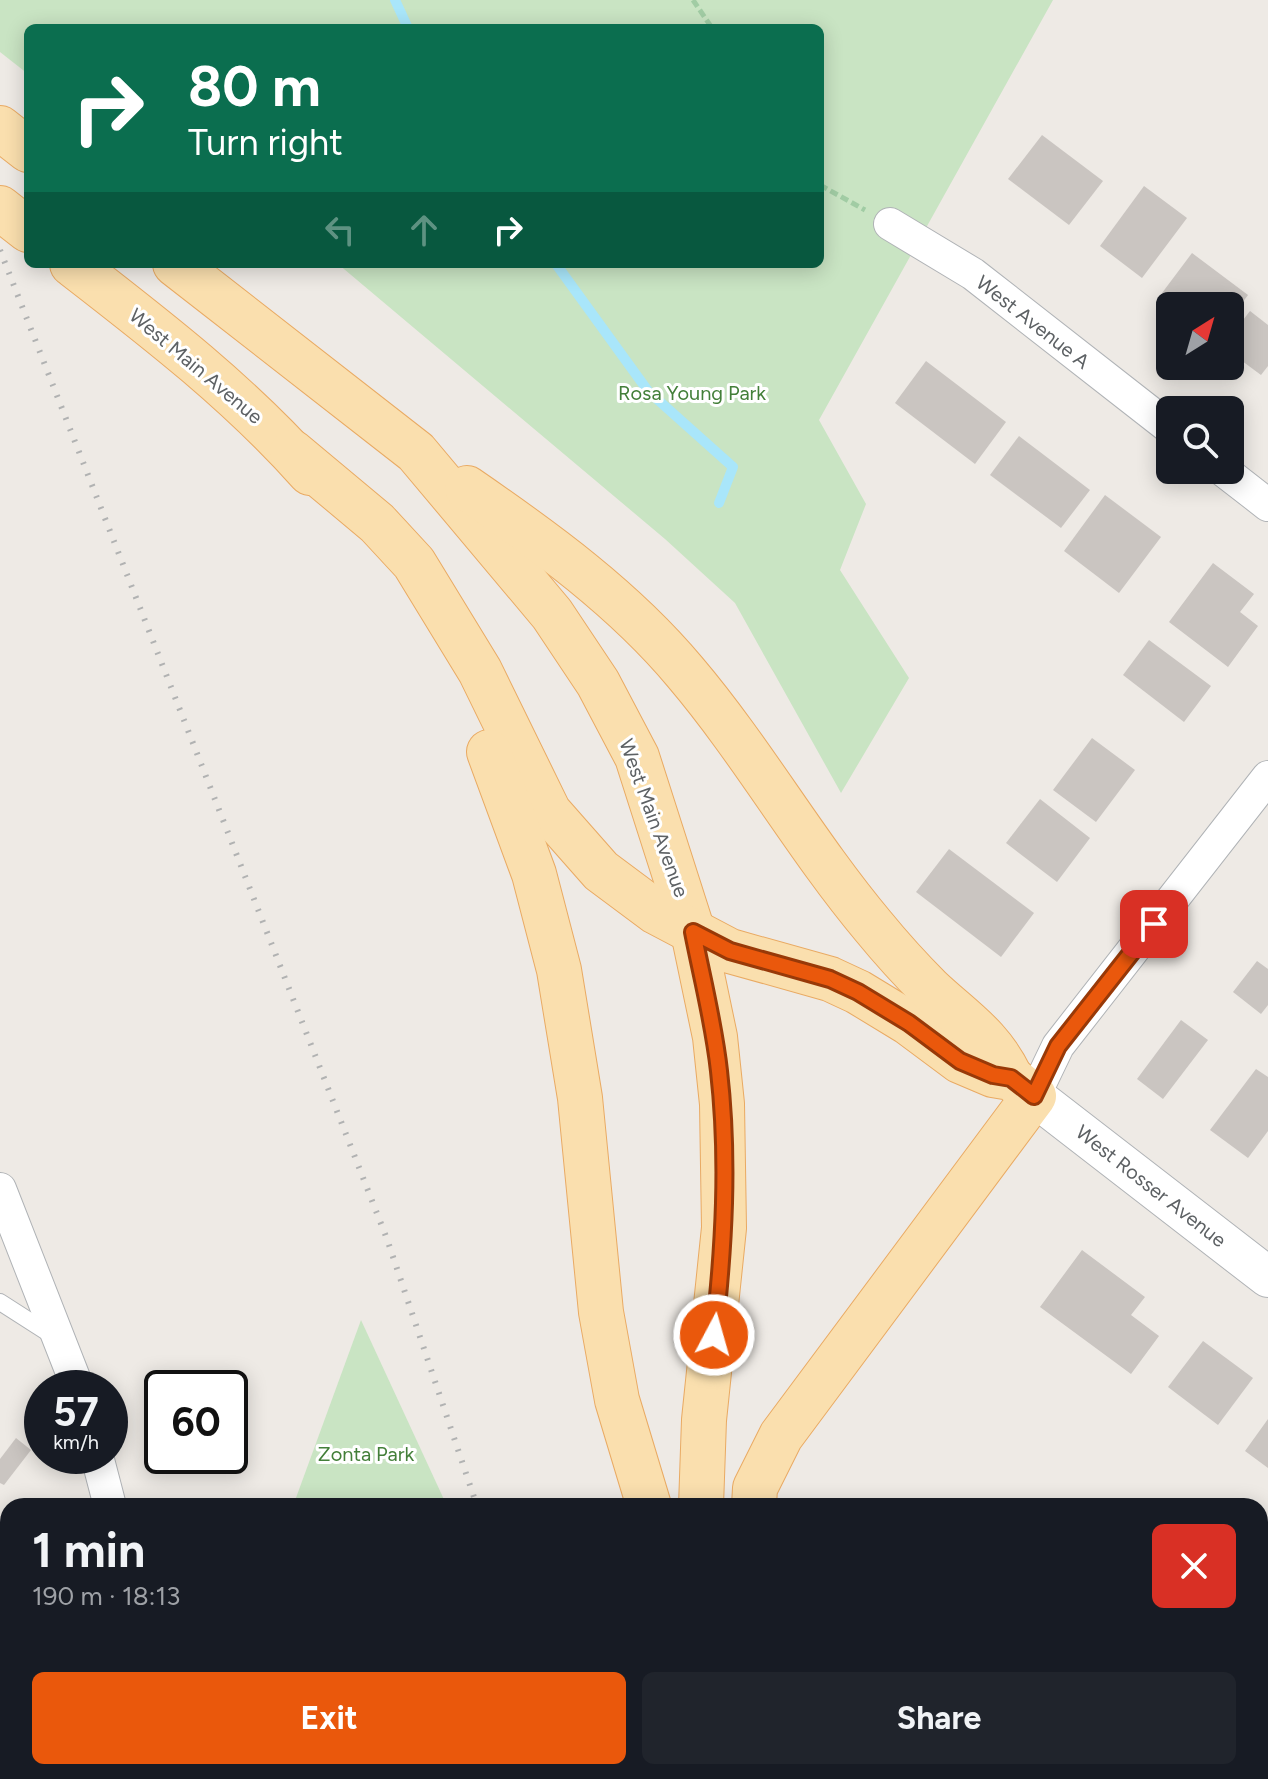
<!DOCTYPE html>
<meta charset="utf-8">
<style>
:root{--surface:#171b24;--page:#20242c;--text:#f1f3f6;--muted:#9ea1a6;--accent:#ea580c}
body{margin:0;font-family:Figtree,sans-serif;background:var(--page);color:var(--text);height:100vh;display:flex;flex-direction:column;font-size:30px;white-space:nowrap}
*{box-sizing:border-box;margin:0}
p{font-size:26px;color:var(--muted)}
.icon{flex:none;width:44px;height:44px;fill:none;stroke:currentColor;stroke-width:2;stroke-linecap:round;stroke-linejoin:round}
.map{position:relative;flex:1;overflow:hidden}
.panel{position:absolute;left:0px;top:1498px;width:1268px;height:282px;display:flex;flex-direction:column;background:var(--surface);border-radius:24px 24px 0 0;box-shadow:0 4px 20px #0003}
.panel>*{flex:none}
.guide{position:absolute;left:24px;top:24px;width:800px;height:244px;border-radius:12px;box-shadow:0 4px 20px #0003;background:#0b6e4f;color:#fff;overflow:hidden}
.needle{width:52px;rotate:37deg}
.buttons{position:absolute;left:1156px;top:292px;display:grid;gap:16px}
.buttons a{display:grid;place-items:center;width:88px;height:88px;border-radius:12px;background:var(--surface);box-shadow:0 4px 20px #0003;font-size:40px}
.speed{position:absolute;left:24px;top:1370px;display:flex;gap:16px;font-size:40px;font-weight:700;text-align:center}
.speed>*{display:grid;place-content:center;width:104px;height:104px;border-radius:50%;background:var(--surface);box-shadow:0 4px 20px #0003;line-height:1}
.speed small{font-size:20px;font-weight:400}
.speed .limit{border:4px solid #111;border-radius:12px;background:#fff;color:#111}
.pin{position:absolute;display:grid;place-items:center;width:68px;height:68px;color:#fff;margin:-34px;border-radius:16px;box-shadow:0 4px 12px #0006}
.me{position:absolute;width:88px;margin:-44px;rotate:6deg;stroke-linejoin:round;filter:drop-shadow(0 0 6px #0008)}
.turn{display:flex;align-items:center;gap:28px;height:168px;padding:0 32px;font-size:36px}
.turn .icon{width:104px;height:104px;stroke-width:2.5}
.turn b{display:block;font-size:56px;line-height:68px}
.lanes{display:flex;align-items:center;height:76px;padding:0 32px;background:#0003;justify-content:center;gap:40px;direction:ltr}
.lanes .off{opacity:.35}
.round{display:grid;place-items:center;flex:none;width:84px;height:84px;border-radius:12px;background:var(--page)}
.summary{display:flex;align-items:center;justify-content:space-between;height:136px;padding:0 32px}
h1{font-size:48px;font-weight:700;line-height:60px}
.primary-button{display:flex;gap:16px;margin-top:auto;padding:16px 32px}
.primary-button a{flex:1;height:92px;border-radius:12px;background:var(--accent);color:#fff;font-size:32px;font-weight:700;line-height:92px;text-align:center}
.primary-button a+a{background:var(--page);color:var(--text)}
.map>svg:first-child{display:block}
</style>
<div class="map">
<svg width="1268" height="1779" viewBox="0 0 1268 1779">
<rect width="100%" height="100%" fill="#eeeae5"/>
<g fill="#c9e4c3">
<path d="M 0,0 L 1053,0 L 819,420 L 866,504 L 840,570 L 909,678 L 841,793 L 735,603 L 665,539 L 338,264 L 820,264 L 820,28 L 28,28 L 28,74 L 0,52 Z"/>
<path d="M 361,1320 L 447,1506 L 293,1506 Z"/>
<path d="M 195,1772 L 570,1772 L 573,1779 L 192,1779 Z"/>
</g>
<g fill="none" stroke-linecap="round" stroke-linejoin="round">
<g stroke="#a9e6fa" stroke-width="10">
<path d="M 395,0 L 408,28"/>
<path d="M 556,264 L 648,391 L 733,467 L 719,503"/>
<path d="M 346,1779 L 348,1772"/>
</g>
</g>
<g fill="#cac5c1">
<path d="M 1042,135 L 1103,181 L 1069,225 L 1008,179 Z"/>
<path d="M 1144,186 L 1187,218 L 1142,278 L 1100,246 Z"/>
<path d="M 1192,253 L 1248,295 L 1230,319 L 1230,306 L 1179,306 L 1162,293 Z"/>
<path d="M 1250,311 L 1268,325 L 1268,366 L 1261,375 L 1230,352 L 1230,337 Z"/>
<path d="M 926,361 L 1006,422 L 975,464 L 895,403 Z"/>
<path d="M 1019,436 L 1090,490 L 1061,528 L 990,475 Z"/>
<path d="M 1105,495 L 1161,537 L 1119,593 L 1064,551 Z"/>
<path d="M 1213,563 L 1254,594 L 1240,612 L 1258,626 L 1228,667 L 1169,622 Z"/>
<path d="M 1149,640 L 1211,686 L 1184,722 L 1123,675 Z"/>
<path d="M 1092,738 L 1135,770 L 1096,822 L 1053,790 Z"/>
<path d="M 1040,799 L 1090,838 L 1057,882 L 1006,843 Z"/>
<path d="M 949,849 L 1034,913 L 1001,957 L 916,892 Z"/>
<path d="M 1257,961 L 1268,969 L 1268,1005 L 1261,1014 L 1233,992 Z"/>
<path d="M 1181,1020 L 1208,1040 L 1163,1099 L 1137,1079 Z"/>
<path d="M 1256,1069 L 1268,1077 L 1268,1131 L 1248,1158 L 1210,1130 Z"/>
<path d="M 1082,1250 L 1145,1297 L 1131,1315 L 1159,1336 L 1131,1374 L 1040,1307 Z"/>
<path d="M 1203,1341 L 1253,1378 L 1218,1425 L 1168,1387 Z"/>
<path d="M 1268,1419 L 1268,1468 L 1245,1451 Z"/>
<path d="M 16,1438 L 31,1450 L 4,1485 L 0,1483 L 0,1459 Z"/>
<path d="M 8,1517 L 8,1588 L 0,1581 L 0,1526 Z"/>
<path d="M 0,1742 L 8,1748 L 8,1772 L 39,1772 L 48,1779 L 0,1779 Z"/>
<path d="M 1051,1772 L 1121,1772 L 1130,1779 L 1052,1779 L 1048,1776 Z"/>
</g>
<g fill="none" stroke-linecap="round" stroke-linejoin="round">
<defs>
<path id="service" d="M 0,1302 L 53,1336"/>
<g id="minor">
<path d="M 890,224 L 973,274 L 1170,428"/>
<path d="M 1223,470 L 1268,505"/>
<path d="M 1034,1096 L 1058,1046 L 1268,777"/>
<path d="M 0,1189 L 78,1388"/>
<path d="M 97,1456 L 110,1506"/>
<path d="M 0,1646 L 8,1652"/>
<path d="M 1260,1759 L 1268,1749"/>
<path d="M 121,1779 L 122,1772"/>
</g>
<path id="tertiary" d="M 1034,1096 L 1268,1277"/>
<g id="primary">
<path d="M 0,128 L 28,150"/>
<path d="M 0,208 L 28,230"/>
<path d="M 72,264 C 156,329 239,393 310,473"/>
<path d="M 175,264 L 416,452 L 552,614 L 598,683 L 637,757 L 693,932 L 715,1037 L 722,1104 L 724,1228 L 704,1420 L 701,1506"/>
<path d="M 292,452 L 377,523 L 414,563 L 480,671 L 549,812 L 601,871 L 656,912 L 730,951 L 830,979 L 858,992 L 909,1023 L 960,1061 L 993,1075 L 1011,1078 L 1034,1096 L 781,1436 L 755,1488 L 754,1506"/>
<path d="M 467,488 C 544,541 624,599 685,672 C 753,752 805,845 873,926 C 891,948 910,969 930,989 C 963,1020 991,1036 1011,1078"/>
<path d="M 489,752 L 534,874 L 559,970 L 580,1098 L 601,1312 L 617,1400 L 649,1506"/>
<path d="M 730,1772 L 733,1779"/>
<path d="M 763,1772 L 765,1779"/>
</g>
</defs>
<use href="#service" stroke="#b0b3b6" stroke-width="18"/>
<use href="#minor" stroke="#b0b3b6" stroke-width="34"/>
<use href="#tertiary" stroke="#b0b3b6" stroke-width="42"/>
<use href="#primary" stroke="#e9aa63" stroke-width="46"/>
<g stroke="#a1cca4" stroke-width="5" stroke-dasharray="8 4" stroke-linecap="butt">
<path d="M 693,0 L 712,28"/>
<path d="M 820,185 L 865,210"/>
</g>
<use href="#service" stroke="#fff" stroke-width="16"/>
<use href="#minor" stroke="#fff" stroke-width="32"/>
<use href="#tertiary" stroke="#fff" stroke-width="40"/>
<use href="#primary" stroke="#fadfae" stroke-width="44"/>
<g stroke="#b1b2b2" stroke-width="6" stroke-dasharray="2 10" stroke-linecap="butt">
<path d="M 0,250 L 387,1239 L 477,1506"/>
<path d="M 572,1772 L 574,1779"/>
</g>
</g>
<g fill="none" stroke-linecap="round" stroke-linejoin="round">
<defs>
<path id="route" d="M 714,1335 C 724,1247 729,1159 719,1071 C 714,1024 702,978 693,932 L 730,951 L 830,979 L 858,992 L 909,1023 L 960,1061 L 993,1075 L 1011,1078 L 1034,1096 L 1058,1046 L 1154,924"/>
</defs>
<use href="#route" stroke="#983908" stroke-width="20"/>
<use href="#route" stroke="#ea580c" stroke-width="14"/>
</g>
<g text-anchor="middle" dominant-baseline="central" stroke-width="6" stroke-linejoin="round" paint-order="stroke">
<g font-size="20" fill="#5d6164" stroke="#fff">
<text transform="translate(1033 322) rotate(38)">West Avenue A</text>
<text transform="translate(196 366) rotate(40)">West Main Avenue</text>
<text transform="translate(654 818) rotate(70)">West Main Avenue</text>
<text transform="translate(1151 1186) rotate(38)">West Rosser Avenue</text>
</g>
<g font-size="20" fill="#437f39" stroke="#fff">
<text x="692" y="393">Rosa Young Park</text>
<text x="366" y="1454">Zonta Park</text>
</g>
</g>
</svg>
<div class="buttons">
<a><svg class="needle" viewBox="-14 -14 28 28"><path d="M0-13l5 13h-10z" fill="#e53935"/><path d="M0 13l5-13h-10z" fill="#9ea1a6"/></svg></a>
<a><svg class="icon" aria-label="search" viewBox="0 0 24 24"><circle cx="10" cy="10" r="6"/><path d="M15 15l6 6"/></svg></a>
</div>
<div class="speed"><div>57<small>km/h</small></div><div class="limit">60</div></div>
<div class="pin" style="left:1154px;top:924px;background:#d93025"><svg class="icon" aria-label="arrive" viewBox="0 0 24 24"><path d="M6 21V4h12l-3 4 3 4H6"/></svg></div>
<svg class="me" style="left:714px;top:1335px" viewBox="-20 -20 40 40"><circle r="17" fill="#ea580c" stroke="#fff" stroke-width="3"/><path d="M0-11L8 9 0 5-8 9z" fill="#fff"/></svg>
<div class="guide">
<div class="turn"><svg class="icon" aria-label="right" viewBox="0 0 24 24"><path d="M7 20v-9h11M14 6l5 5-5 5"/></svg><div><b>80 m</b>Turn right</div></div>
<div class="lanes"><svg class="icon off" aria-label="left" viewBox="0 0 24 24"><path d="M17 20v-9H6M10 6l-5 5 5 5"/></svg><svg class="icon off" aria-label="ahead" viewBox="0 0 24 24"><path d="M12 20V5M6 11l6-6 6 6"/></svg><svg class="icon" aria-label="right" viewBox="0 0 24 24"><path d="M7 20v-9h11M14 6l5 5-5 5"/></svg></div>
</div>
<section class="panel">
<div class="summary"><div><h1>1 min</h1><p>190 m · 18:13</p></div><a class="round" style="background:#d93025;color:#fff"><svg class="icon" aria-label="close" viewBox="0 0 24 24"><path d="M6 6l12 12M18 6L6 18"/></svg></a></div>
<div class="primary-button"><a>Exit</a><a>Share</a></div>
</section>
</div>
